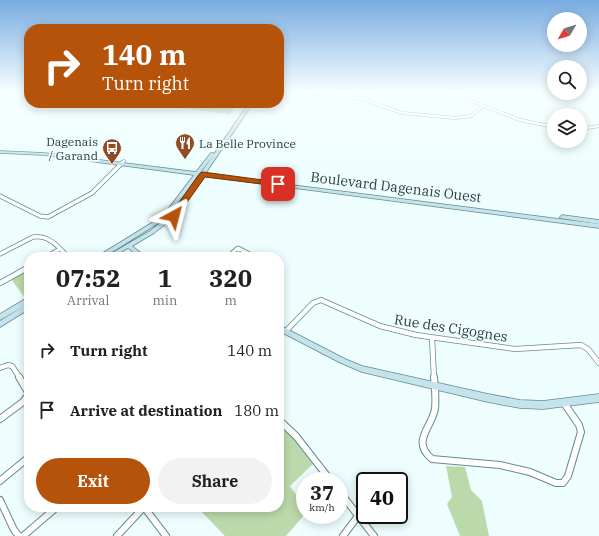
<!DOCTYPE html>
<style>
:root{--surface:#fff;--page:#f2f2f2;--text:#202124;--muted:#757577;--accent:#b45309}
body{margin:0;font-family:"IBM Plex Serif",serif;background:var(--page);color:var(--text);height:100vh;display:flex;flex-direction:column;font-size:15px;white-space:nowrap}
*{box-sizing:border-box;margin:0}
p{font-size:13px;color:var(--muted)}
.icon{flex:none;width:22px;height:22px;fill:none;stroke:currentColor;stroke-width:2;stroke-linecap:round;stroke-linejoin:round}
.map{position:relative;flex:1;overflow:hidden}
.panel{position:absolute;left:24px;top:252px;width:260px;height:260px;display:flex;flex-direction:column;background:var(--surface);border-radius:16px;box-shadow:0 2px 10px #0003}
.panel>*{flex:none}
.hud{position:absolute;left:24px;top:24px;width:260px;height:84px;border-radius:16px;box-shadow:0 2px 10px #0003;background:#b45309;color:#fff;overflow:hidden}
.needle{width:26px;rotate:232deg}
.buttons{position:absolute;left:547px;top:12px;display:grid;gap:8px}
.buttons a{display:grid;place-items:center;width:40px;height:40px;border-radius:50%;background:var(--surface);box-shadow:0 2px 10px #0003;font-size:20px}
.speed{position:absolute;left:296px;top:472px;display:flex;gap:8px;font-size:20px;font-weight:700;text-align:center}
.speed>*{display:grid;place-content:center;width:52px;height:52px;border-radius:50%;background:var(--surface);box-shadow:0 2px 10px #0003;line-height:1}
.speed small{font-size:10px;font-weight:400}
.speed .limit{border:2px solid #111;border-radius:6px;background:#fff;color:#111}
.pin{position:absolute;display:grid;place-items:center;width:34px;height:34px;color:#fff;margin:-17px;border-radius:8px;box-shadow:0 2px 6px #0006}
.me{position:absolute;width:44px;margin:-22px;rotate:38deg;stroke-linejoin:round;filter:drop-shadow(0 0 3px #0008)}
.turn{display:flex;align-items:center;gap:14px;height:84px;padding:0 12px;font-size:18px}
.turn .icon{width:52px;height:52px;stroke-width:2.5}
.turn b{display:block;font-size:28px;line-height:34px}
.eta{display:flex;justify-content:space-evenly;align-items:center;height:68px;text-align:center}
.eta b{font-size:24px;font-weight:700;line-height:28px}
.primary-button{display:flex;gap:8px;margin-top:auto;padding:8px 12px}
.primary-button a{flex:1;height:46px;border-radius:24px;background:var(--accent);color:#fff;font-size:16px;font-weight:700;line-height:46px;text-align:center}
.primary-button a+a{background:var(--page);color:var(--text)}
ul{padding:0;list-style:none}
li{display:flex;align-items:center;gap:12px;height:60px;padding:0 12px}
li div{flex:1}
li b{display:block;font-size:15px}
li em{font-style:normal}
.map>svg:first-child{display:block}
</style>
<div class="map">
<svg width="599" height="536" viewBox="0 0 599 536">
<rect width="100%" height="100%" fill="#eefefe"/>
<g fill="#bbdaab">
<path d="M 142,103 L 238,103 L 230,114 Z"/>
<path d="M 29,268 L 29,296 L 25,298 L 11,279 Z"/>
<path d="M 279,425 L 294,439 L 313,464 L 290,486 L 305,507 L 305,514 L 286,536 L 225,536 L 197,507 L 279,507 Z"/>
<path d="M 446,466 L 465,467 L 471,490 L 482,501 L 489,536 L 460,536 L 447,504 L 452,497 Z"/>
</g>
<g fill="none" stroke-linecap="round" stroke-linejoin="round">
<defs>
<g id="street-far3">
<path d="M 300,92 L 362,99 L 402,113 L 455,118 L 471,116 L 483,106"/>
<path d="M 448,92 L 520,120 L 554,127"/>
<path d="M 365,99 L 375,92"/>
<path d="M 580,129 L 599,126"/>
<path d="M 121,164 L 124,161"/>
</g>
<g id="street-far2">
<path d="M 0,196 L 40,216 L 48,217 L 92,193 L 122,163"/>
<path d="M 0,254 L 33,237 C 49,235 58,246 68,257"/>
<path d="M 46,257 L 60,249"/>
<path d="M 236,257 L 232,253 L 238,248 L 255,257"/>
</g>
<g id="street-far1">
<path d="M 253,256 L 255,257"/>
<path d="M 46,257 L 48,256"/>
<path d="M 0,283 L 29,267"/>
<path d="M 286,331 L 313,303 L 321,300 L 380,326 L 416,335 L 515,349 L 581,345 L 588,349 L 599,363"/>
<path d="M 432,338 L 434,378"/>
<path d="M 0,368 L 8,365 L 12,366 L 20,378"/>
</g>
<g id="street">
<path d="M 434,377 C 435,387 436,399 435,409 C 431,429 411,441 432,459 L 500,465 L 530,472 L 556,483 L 563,483 L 568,476 L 581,432 L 579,425 L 564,403"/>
<path d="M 0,419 L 23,402 L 29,394 L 19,377"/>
<path d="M 279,420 L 296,436 L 331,481"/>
<path d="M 0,481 L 29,457"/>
<path d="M 339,491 L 374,536"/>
<path d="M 0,500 L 14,530 L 19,536"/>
<path d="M 144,507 L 166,536"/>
<path d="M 23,536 L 57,507"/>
<path d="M 117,536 L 144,507"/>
<path d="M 343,536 L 358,516"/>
</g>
<g id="secondary">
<path d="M 249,103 L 253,103 L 205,174 L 599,224 L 599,228 L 203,176 L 177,215 L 154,233 L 132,246 L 146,257 L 139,257 L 128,248 L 113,257 L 106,257 L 107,256 L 150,231 L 165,219 L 104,257 L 97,257 L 98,256 L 163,216 L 194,175 L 44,155 L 0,153 L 0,151 L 44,153 L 196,172 L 211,153 L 213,153 L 214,154 L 200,173 L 201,173 ZM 198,175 L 199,175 L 173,213 L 167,218 Z"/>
<path d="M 562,215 L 599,220 L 599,224 L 560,218 L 560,217 Z"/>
<path d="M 27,298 L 29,298 L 29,303 L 27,304 L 29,303 L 29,309 L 0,327 L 0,321 L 24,306 L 0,320 L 0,314 Z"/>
<path d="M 279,325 L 345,359 L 362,366 L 488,394 L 520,400 L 543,401 L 599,394 L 599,402 L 543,409 L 520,408 L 488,402 L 362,372 L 341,363 L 279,331 Z"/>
</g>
</defs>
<use href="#street-far3" stroke="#678c8b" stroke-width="3.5"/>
<use href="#street-far2" stroke="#678c8b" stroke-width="5"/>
<use href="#street-far1" stroke="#678c8b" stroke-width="6"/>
<use href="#street" stroke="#678c8b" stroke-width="8"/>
<use href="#secondary" stroke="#678c8b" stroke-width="1.5"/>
<use href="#street-far3" stroke="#fff" stroke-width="2.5"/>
<use href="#street-far2" stroke="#fff" stroke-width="3.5"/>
<use href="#street-far1" stroke="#fff" stroke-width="4.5"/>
<use href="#street" stroke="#fff" stroke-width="6"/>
<use href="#secondary" fill="#c4e3ed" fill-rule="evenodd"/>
</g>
<linearGradient id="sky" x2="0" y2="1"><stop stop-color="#78ace1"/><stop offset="0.55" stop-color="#f7ffff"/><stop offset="1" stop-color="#f7ffff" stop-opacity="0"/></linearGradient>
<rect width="599" height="167" fill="url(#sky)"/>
<path fill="#b45309" stroke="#753606" d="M 203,172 L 278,182 L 281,184 L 278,186 L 205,177 L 176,218 L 171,218 L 171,214 L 200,173 Z"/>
<defs>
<symbol id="restaurant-pin" viewBox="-11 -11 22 30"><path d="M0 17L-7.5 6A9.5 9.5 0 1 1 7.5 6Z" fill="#924c24" stroke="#eefefe"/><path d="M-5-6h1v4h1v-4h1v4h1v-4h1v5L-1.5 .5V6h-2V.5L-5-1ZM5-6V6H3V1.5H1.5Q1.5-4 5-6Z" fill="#fff"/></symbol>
<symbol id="bus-pin" viewBox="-11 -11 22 30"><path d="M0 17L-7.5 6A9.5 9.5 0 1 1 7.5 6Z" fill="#924c24" stroke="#eefefe"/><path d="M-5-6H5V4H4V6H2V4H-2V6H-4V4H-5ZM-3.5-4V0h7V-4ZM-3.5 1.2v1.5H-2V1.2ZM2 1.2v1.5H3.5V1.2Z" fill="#fff"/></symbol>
</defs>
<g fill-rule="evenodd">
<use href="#restaurant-pin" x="174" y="132" width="22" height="30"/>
<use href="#bus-pin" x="101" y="137" width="22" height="30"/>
</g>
<g text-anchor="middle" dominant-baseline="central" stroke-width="3.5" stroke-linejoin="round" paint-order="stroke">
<g font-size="12" fill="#2e3e3e" stroke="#eefefe" text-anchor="end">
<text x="98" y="141">Dagenais<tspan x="98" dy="14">/ Garand</tspan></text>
<text x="199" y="143" text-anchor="start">La Belle Province</text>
</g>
<g font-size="14" fill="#2e3e3e" stroke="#eefefe">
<text transform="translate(396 187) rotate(7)">Boulevard Dagenais Ouest</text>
<text transform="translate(451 328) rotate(9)">Rue des Cigognes</text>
</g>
</g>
</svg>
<div class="buttons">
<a><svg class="needle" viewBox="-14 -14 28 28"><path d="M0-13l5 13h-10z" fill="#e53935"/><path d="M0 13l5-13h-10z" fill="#757577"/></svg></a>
<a><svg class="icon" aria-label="search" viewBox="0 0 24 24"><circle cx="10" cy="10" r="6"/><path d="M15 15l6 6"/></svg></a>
<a><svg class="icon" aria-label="layers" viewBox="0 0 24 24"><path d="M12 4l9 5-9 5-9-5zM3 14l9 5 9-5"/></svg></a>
</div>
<div class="speed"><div>37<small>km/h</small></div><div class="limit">40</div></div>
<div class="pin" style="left:278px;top:184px;background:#d93025"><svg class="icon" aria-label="arrive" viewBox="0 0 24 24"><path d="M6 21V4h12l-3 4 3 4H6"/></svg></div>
<svg class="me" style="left:174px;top:216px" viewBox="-20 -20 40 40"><path d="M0-17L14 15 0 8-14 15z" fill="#b45309" stroke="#fff" stroke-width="4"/></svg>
<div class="hud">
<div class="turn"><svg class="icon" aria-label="right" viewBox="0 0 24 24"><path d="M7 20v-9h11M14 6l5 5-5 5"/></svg><div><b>140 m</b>Turn right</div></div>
</div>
<section class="panel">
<div class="eta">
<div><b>07:52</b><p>Arrival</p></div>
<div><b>1</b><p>min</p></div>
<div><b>320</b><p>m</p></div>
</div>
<ul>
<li><svg class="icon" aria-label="right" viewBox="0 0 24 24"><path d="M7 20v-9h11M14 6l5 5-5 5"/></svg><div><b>Turn right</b></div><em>140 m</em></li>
<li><svg class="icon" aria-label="arrive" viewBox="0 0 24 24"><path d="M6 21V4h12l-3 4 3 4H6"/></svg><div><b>Arrive at destination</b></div><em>180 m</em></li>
</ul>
<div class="primary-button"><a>Exit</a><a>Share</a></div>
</section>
</div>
